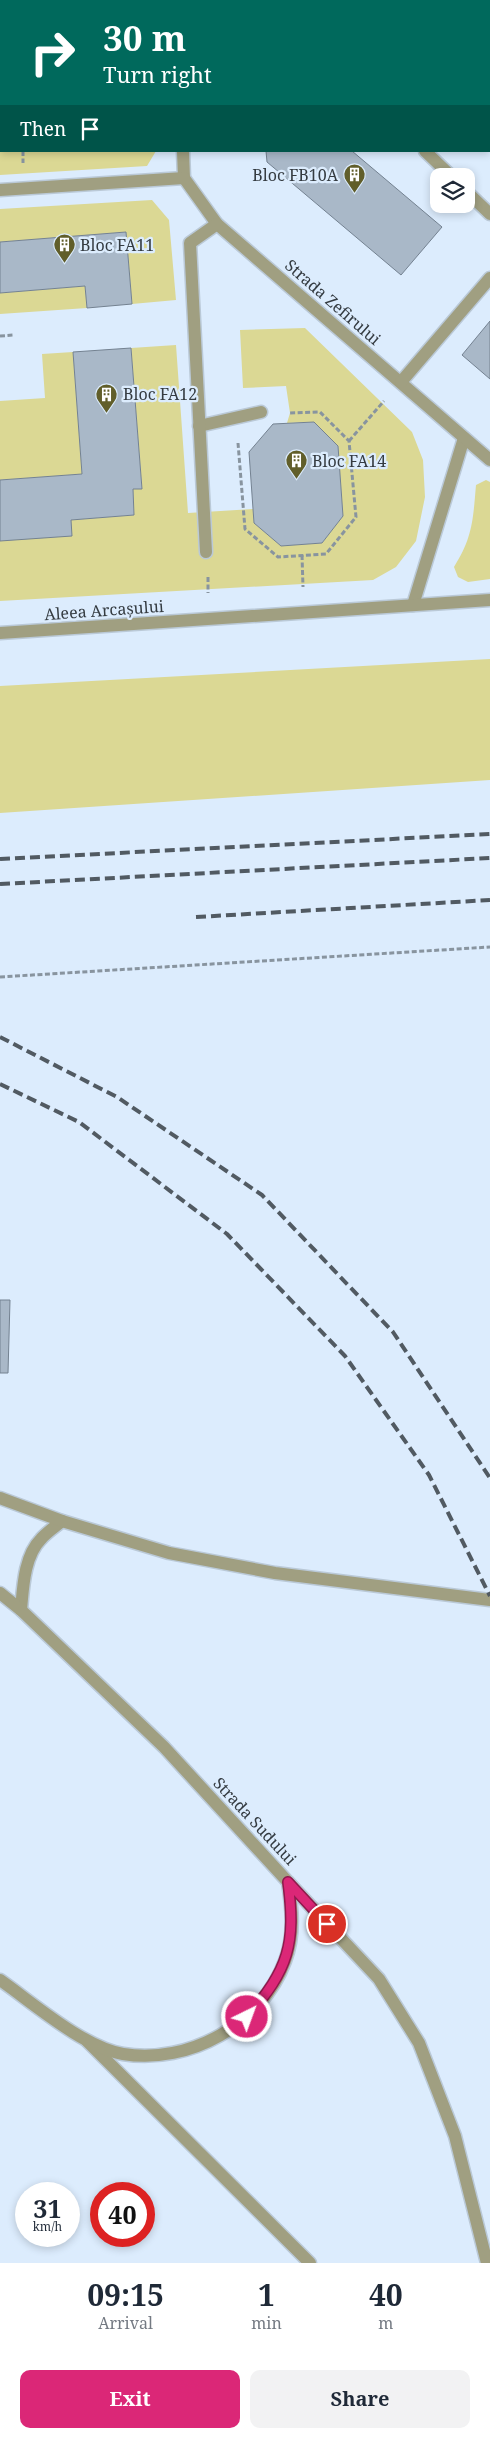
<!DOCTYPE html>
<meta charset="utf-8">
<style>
:root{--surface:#fff;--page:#f2f2f3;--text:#1f2937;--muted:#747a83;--accent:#db2777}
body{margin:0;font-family:"Noto Serif",serif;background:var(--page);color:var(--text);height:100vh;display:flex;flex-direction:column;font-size:19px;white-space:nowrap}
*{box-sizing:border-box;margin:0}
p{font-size:16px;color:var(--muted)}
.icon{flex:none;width:28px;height:28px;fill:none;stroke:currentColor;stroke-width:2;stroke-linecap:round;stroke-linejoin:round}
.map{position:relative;height:2263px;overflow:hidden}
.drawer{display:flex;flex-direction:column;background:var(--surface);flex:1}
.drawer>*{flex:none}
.banner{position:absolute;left:0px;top:0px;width:490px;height:152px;box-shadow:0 2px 8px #0003;background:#00695c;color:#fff;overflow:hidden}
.buttons{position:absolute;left:430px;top:168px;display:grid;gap:10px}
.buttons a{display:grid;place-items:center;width:45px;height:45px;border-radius:10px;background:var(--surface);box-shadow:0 2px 8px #0003;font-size:25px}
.speed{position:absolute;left:15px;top:2182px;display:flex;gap:10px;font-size:25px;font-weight:700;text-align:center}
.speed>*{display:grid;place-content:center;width:65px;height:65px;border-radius:50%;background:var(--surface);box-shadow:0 2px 8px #0003;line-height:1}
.speed small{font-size:12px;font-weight:400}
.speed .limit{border:8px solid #d22;background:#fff;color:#111}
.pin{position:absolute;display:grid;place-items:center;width:42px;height:42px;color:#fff;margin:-21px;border:2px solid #fff;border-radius:50%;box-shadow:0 1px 5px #0007}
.me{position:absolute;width:55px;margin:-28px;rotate:42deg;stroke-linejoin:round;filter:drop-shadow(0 0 4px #0008)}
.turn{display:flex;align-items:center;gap:18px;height:105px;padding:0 20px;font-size:22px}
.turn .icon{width:65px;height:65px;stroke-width:2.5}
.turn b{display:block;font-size:35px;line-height:42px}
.then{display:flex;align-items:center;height:48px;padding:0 20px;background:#0003;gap:10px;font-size:19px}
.eta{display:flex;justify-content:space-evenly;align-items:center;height:85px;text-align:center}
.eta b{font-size:30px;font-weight:700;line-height:35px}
.cta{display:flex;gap:10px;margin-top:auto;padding:10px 20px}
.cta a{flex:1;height:58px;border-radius:10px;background:var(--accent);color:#fff;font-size:20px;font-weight:700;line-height:58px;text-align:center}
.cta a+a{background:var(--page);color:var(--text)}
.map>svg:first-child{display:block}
</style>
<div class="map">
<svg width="490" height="2263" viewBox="0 0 490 2263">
<rect width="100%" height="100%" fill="#dcecfd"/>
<g fill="#dbd894">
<path d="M 0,0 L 52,1 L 1,1 L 1,151 L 156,151 L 147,166 L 0,175 Z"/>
<path d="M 152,200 L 169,220 L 176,300 L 132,304 L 126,232 L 0,242 L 0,209 Z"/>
<path d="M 85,286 L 87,308 L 0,314 L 0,293 Z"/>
<path d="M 305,328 L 412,432 L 423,460 L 425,497 L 416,541 L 396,567 L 373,580 L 0,601 L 0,541 L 71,520 L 134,515 L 133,489 L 142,488 L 131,348 L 176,345 L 188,513 L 253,509 L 254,523 L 281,546 L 322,543 L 343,516 L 338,446 L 314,422 L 287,423 L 290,413 L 286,386 L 243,388 L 240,330 Z"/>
<path d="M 73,352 L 82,474 L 0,480 L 0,401 L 45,398 L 42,354 Z"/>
<path d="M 486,480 L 490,482 L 490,579 L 468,582 L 458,577 L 454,567 C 473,537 473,519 476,485 Z"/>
<path d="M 490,659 L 490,780 L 0,813 L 0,686 Z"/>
</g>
<g fill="#a9b8c8" stroke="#748291">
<rect x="52" y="0" width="58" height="1"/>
<path d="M 236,0 L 298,0 L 298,1 L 237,1 Z"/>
<path d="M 490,66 L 490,133 L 489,131 Z"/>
<path d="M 266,151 L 352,151 L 442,227 L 401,275 L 267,162 Z"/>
<path d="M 126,232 L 132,304 L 87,308 L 85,286 L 0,293 L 0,242 Z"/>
<path d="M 490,321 L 490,379 L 462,355 Z"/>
<path d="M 131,348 L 142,489 L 133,489 L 134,515 L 71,520 L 72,536 L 0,541 L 0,480 L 82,474 L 73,352 Z"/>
<path d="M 314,422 L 338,446 L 343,516 L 322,543 L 281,546 L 254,523 L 249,452 L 273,424 Z"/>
<path d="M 0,1300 L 10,1300 L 8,1373 L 0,1373 Z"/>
</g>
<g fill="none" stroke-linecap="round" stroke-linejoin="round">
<defs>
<g id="service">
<path d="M 361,0 L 361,1"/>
<path d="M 425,151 L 451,176"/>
<path d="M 466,191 L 490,214"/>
<path d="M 413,605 L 464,438"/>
<path d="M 21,1610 C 23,1588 24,1556 41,1539 C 47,1532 55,1527 62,1521"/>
<path d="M 288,1882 L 379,1979 L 419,2043 L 455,2136 L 487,2263"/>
<path d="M 87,2041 L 310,2263"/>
</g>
<g id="minor">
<path d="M 173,0 L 173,1"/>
<path d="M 183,151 L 184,178 L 217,224 L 490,460"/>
<path d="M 0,190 L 184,178"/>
<path d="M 401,382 L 490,278"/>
<path d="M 199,426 L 261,412"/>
<path d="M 206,552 L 190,243 L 217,224"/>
<path d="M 0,633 L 490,600"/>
<path d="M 0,1498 L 62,1521 L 169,1553 L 275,1573 L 490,1600"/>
</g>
<path id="tertiary" d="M 0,1593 L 21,1610 L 164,1747 L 288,1882 C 292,1908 295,1935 285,1961 C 262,2024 189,2065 123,2054 C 83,2047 33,2003 0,1980"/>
</defs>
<use href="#service" stroke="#bac9d7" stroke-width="15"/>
<use href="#minor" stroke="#bac9d7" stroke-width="15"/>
<use href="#tertiary" stroke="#bac9d7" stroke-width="15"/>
<g stroke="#88949f" stroke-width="3" stroke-dasharray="5 2.5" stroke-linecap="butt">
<path d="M 23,151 L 23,163"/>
<path d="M 0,336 L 14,335"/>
<path d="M 349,441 L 384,401"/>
<path d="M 238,443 L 245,529 L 278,557 L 326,554 L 356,517 L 349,441 L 320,412 L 290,413"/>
<path d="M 302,555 L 303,587"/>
<path d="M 208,577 L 208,593"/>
<path d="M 0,977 L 490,947"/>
</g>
<use href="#service" stroke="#a09f81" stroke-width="12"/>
<use href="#minor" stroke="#a09f81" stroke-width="12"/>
<use href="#tertiary" stroke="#a09f81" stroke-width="12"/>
<g stroke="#515a62" stroke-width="4" stroke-dasharray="10 5" stroke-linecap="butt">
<path d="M 0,859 L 490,834"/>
<path d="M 0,884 L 490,858"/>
<path d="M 196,917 L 490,900"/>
<path d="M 0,1037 L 117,1097 L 262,1195 L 393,1332 L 490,1478"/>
<path d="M 0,1084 L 79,1122 L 227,1234 L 345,1356 L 429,1475 L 490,1596"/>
</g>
</g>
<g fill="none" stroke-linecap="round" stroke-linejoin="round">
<defs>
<path id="route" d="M 247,2017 C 289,1969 296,1944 288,1882 L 327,1924"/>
</defs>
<use href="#route" stroke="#8e194d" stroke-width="12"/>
<use href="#route" stroke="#db2777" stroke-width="9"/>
</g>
<defs>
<symbol id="building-pin" viewBox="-11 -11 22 30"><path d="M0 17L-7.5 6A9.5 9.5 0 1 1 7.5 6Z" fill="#615e2a" stroke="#dcecfd"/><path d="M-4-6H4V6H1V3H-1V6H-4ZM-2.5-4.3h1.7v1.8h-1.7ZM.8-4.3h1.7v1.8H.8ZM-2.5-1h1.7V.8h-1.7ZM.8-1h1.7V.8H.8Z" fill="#fff"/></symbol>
</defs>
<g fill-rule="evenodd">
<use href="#building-pin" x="342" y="162" width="25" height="34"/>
<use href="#building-pin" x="52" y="232" width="25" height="34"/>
<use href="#building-pin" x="94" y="382" width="25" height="34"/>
<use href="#building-pin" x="284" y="448" width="25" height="34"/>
</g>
<g text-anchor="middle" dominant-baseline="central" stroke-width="4.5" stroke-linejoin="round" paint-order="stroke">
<g font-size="16" fill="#343b41" stroke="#dcecfd" text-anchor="start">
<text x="338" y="175" text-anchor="end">Bloc FB10A</text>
<text x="80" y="245">Bloc FA11</text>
<text x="123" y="394">Bloc FA12</text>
<text x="312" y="461">Bloc FA14</text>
</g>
<g font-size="16" fill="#343b41" stroke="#dcecfd">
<text transform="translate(333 302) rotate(41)">Strada Zefirului</text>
<text transform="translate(104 610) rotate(-4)">Aleea Arcașului</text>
<text transform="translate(255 1821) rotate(47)">Strada Sudului</text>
</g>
</g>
</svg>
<div class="buttons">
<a><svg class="icon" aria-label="layers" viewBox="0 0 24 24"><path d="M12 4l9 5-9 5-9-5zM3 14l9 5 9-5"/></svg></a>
</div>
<div class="speed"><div>31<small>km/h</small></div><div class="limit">40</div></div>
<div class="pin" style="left:327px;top:1924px;background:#d93025"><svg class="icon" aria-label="arrive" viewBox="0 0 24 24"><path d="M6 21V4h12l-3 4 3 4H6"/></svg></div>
<svg class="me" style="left:247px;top:2017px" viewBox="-20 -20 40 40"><circle r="17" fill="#db2777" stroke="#fff" stroke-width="3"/><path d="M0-11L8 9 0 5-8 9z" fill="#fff"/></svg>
<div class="banner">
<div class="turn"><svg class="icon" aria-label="right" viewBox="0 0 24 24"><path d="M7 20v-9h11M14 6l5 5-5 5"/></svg><div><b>30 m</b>Turn right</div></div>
<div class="then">Then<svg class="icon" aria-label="arrive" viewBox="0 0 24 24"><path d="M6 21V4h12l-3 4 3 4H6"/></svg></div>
</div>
</div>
<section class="drawer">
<div class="eta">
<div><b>09:15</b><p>Arrival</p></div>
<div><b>1</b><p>min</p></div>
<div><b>40</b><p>m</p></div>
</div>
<div class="cta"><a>Exit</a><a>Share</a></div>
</section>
